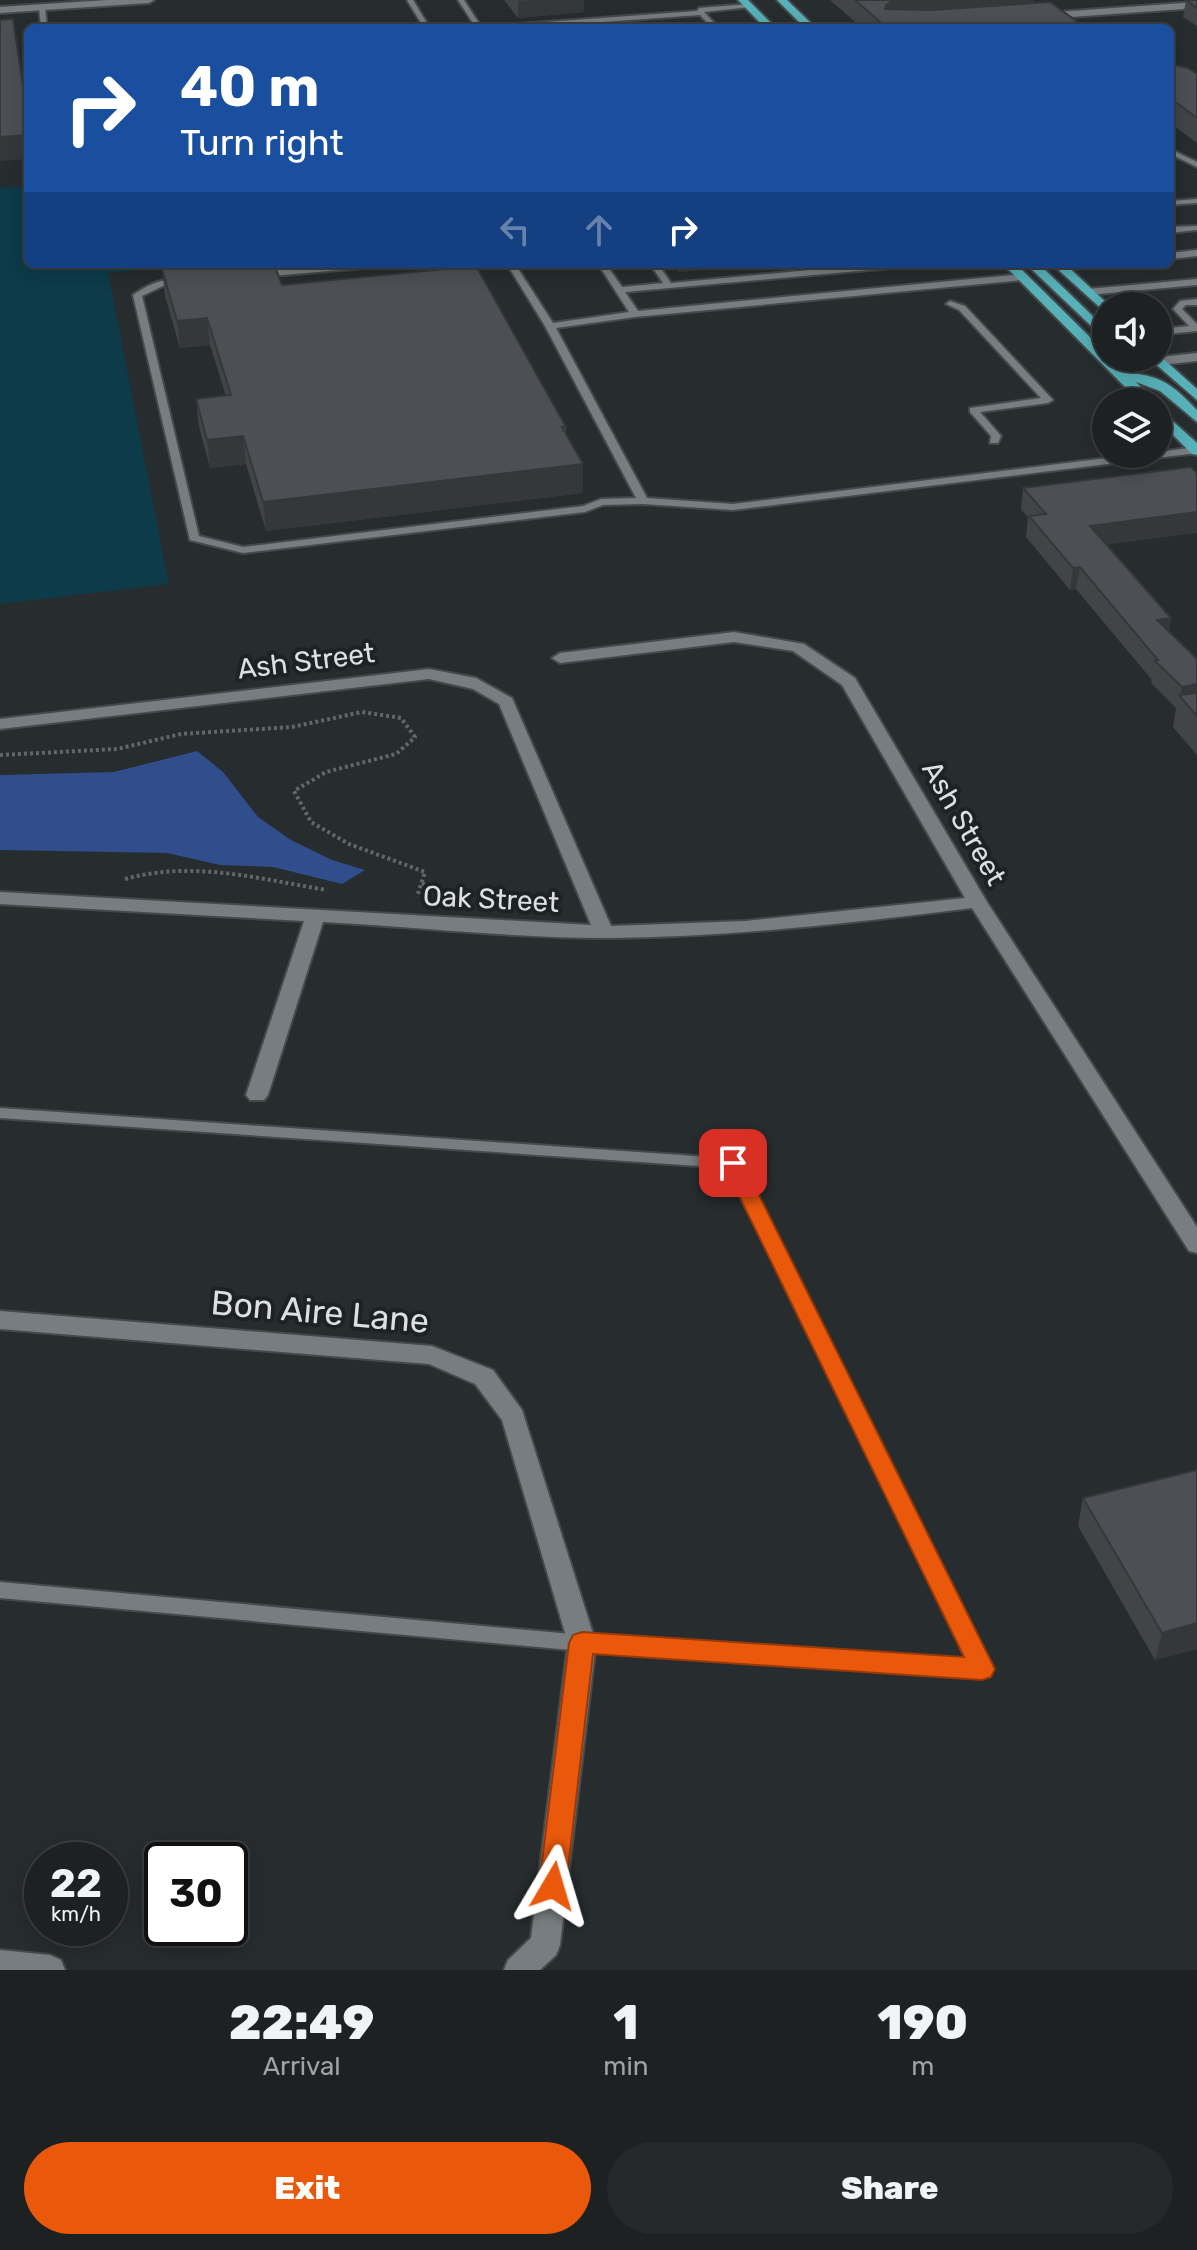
<!DOCTYPE html>
<style>
:root{--surface:#1d2122;--page:#25292a;--text:#f1f3f6;--muted:#a0a3a5;--line:#3b3e40;--accent:#ea580c}
body{margin:0;font-family:Rubik,sans-serif;background:var(--page);color:var(--text);height:100vh;display:flex;flex-direction:column;font-size:30px;white-space:nowrap}
*{box-sizing:border-box;margin:0}
p{font-size:26px;color:var(--muted)}
.icon{flex:none;width:44px;height:44px;fill:none;stroke:currentColor;stroke-width:2;stroke-linecap:round;stroke-linejoin:round}
.map{position:relative;height:1970px;overflow:hidden}
.side{display:flex;flex-direction:column;background:var(--surface);flex:1}
.side>*{flex:none}
.hud{position:absolute;left:24px;top:24px;width:1150px;height:244px;border-radius:12px;box-shadow:0 4px 20px #0003,0 0 0 2px var(--line);background:#1a4fa0;color:#fff;overflow:hidden}
.fabs{position:absolute;left:1092px;top:292px;display:grid;gap:16px}
.fabs a{display:grid;place-items:center;width:80px;height:80px;border-radius:50%;background:var(--surface);box-shadow:0 4px 20px #0003,0 0 0 2px var(--line);font-size:40px}
.speed{position:absolute;left:24px;top:1842px;display:flex;gap:16px;font-size:40px;font-weight:700;text-align:center}
.speed>*{display:grid;place-content:center;width:104px;height:104px;border-radius:50%;background:var(--surface);box-shadow:0 4px 20px #0003,0 0 0 2px var(--line);line-height:1}
.speed small{font-size:20px;font-weight:400}
.speed .limit{border:4px solid #111;border-radius:12px;background:#fff;color:#111}
.pin{position:absolute;display:grid;place-items:center;width:68px;height:68px;color:#fff;margin:-34px;border-radius:16px;box-shadow:0 4px 12px #0006}
.me{position:absolute;width:88px;margin:-44px;rotate:7deg;stroke-linejoin:round;filter:drop-shadow(0 0 6px #0008)}
.turn{display:flex;align-items:center;gap:28px;height:168px;padding:0 24px;font-size:36px}
.turn .icon{width:104px;height:104px;stroke-width:2.5}
.turn b{display:block;font-size:56px;line-height:68px}
.lanes{display:flex;align-items:center;height:76px;padding:0 24px;background:#0003;justify-content:center;gap:40px;direction:ltr}
.lanes .off{opacity:.35}
.eta{display:flex;justify-content:space-evenly;align-items:center;height:136px;text-align:center}
.eta b{font-size:48px;font-weight:800;line-height:56px}
.action{display:flex;gap:16px;margin-top:auto;padding:16px 24px}
.action a{flex:1;height:92px;border-radius:48px;background:var(--accent);color:#fff;font-size:32px;font-weight:800;line-height:92px;text-align:center}
.action a+a{background:var(--page);color:var(--text)}
.map>svg:first-child{display:block}
</style>
<div class="map">
<svg width="1197" height="1970" viewBox="0 0 1197 1970">
<rect width="100%" height="100%" fill="#272c2e"/>
<path fill="#0d3b49" d="M 28,186 L 28,264 L 205,264 L 108,273 L 169,584 L 0,604 L 0,188 Z"/>
<path fill="#2f4e8b" d="M 197,751 L 223,772 L 258,817 L 291,840 L 332,860 L 365,870 L 342,884 L 273,867 L 220,865 L 167,853 L 0,850 L 0,775 L 114,772 Z"/>
<g fill="none" stroke-linecap="round" stroke-linejoin="round">
<defs>
<g id="lane">
<path d="M 407,0 L 413,0 L 430,28 L 424,28 Z"/>
<path d="M 458,0 L 464,0 L 482,28 L 476,28 Z"/>
<path d="M 749,4 L 751,7 L 704,12 L 719,28 L 712,28 L 700,15 L 520,28 L 488,28 L 491,26 L 697,11 L 699,8 Z"/>
<path d="M 42,5 L 45,7 L 47,28 L 41,28 L 39,7 Z"/>
<path d="M 1170,149 L 1197,162 L 1197,167 L 1170,154 Z"/>
<path d="M 1197,199 L 1197,203 L 1170,205 L 1170,201 Z"/>
<path d="M 1197,226 L 1197,230 L 1170,233 L 1170,227 Z"/>
<path d="M 1197,250 L 1197,256 L 1170,259 L 1170,253 Z"/>
<path d="M 345,264 L 379,264 L 375,267 L 260,277 L 256,274 L 260,271 Z"/>
<path d="M 507,264 L 515,264 L 553,323 L 629,312 L 598,264 L 606,264 L 622,287 L 663,283 L 650,264 L 658,264 L 671,283 L 874,264 L 906,264 L 902,267 L 625,292 L 638,311 L 1022,274 L 1026,277 L 1022,280 L 635,317 L 556,328 L 647,498 L 733,504 L 1139,454 L 1158,454 L 1158,452 L 1196,447 L 1197,453 L 733,510 L 643,504 L 603,505 L 585,512 L 243,553 L 190,540 L 133,295 C 147,285 167,275 183,282 L 179,285 L 163,286 L 142,296 L 199,536 L 243,547 L 583,506 L 601,499 L 636,498 L 545,326 Z"/>
<path d="M 1059,264 L 1090,264 C 1083,269 1064,271 1057,266 Z"/>
<path d="M 1197,279 L 1197,285 L 1088,295 L 1084,292 L 1088,289 Z"/>
<path d="M 1197,299 L 1197,305 L 1186,305 L 1182,309 L 1197,324 L 1197,331 L 1158,335 L 1158,329 L 1189,326 L 1173,309 L 1180,301 Z"/>
<path d="M 950,301 L 965,306 L 1053,400 L 1048,403 L 980,412 L 1001,436 L 998,443 L 990,443 L 991,436 L 970,412 L 970,408 L 1041,398 L 959,310 L 946,304 Z"/>
<path d="M 0,1108 L 738,1159 L 989,1663 L 992,1669 L 989,1675 L 982,1677 L 582,1651 L 0,1598 L 0,1582 L 582,1635 L 968,1660 L 728,1168 L 0,1118 Z"/>
</g>
<g id="street">
<path d="M 107,0 L 154,0 L 149,3 L 0,13 L 0,7 Z"/>
<path d="M 1197,2 L 1197,8 L 1043,19 L 1038,16 L 1043,13 Z"/>
<path d="M 734,632 L 804,644 L 855,678 L 987,902 L 1197,1227 L 1197,1253 L 1189,1251 L 972,908 C 851,923 730,937 608,938 C 514,938 418,927 323,922 L 268,1095 L 264,1100 L 250,1100 L 246,1095 L 304,921 L 0,904 L 0,892 L 591,925 L 499,704 L 473,689 L 429,679 L 0,729 L 0,719 L 429,669 L 476,678 L 512,698 L 611,926 L 745,921 L 965,898 L 842,685 L 793,651 L 734,642 L 560,663 L 552,658 L 560,653 Z"/>
<path d="M 0,1311 L 432,1346 L 493,1370 L 522,1410 L 596,1643 L 560,1945 L 556,1955 L 540,1970 L 504,1970 L 508,1960 L 531,1938 L 568,1643 L 502,1420 L 475,1384 L 429,1364 L 0,1329 Z"/>
</g>
<g id="secondary">
<path d="M 1197,353 L 1197,361 L 1160,365 L 1153,361 L 1160,357 Z"/>
<path d="M 0,1950 L 50,1955 L 61,1960 L 65,1970 L 0,1970 Z"/>
</g>
<g id="primary">
<path d="M 738,0 L 748,0 L 776,28 L 765,28 Z"/>
<path d="M 777,0 L 787,0 L 816,28 L 805,28 Z"/>
<path d="M 1003,264 L 1016,264 L 1106,353 L 1106,358 L 1111,358 C 1134,381 1137,369 1162,381 C 1176,388 1186,399 1197,410 L 1197,422 L 1160,391 L 1136,382 L 1155,402 L 1140,402 Z"/>
<path d="M 1026,264 L 1039,264 L 1106,329 L 1106,340 Z"/>
<path d="M 1052,264 L 1065,264 L 1110,306 L 1106,306 L 1106,313 Z"/>
<path d="M 1158,354 L 1197,389 L 1197,400 L 1152,361 L 1150,358 L 1158,358 Z"/>
<path d="M 1158,408 L 1197,443 L 1197,455 L 1192,454 L 1158,420 Z"/>
</g>
</defs>
<use href="#lane" stroke="#45494b" stroke-width="4"/>
<use href="#street" stroke="#45494b" stroke-width="4"/>
<use href="#secondary" stroke="#45494b" stroke-width="4"/>
<use href="#primary" stroke="#45494b" stroke-width="4"/>
<g stroke="#636769" stroke-width="4" stroke-dasharray="3 3" stroke-linecap="butt">
<path d="M 0,755 L 117,749 L 181,734 L 292,727 L 362,712 L 401,718 L 415,737 L 396,754 L 326,772 L 294,791 L 311,822 L 349,844 L 425,872 L 417,897"/>
<path d="M 125,879 C 194,860 258,879 327,890"/>
<path d="M 422,883 L 450,898"/>
</g>
<use href="#lane" fill="#777d80" fill-rule="evenodd"/>
<use href="#street" fill="#777d80" fill-rule="evenodd"/>
<use href="#secondary" fill="#777d80" fill-rule="evenodd"/>
<use href="#primary" fill="#57b1b8" fill-rule="evenodd"/>
</g>
<g fill="#414548">
<path d="M 504,0 L 584,0 L 584,12 L 518,18 Z"/>
<path d="M 830,0 L 1034,0 L 1033,3 L 1086,28 L 862,28 Z"/>
<path d="M 1186,0 L 1197,0 L 1197,26 L 1183,17 Z"/>
<path d="M 1170,64 L 1197,74 L 1197,143 L 1170,123 Z"/>
<path d="M 673,264 L 765,264 L 679,272 Z"/>
<path d="M 162,269 L 282,285 L 566,427 L 566,434 L 583,464 L 583,493 L 266,531 L 246,464 L 210,468 L 199,427 L 196,399 L 226,396 L 210,345 L 180,348 L 165,296 Z"/>
<path d="M 1023,488 L 1106,544 L 1171,618 L 1169,631 L 1197,659 L 1197,755 L 1173,727 L 1176,708 L 1151,683 L 1152,680 L 1076,589 L 1070,590 L 1026,537 L 1028,517 L 1021,509 Z"/>
<path d="M 1197,1470 L 1197,1649 L 1155,1660 L 1078,1526 L 1083,1498 Z"/>
</g>
<g fill="#35383b">
<path d="M 528,0 L 584,0 L 584,12 L 518,18 L 518,1 Z"/>
<path d="M 911,0 L 1034,0 L 1032,11 L 884,25 L 884,28 L 886,5 L 892,1 Z"/>
<path d="M 28,135 L 28,159 L 0,161 L 0,137 Z"/>
<path d="M 679,264 L 765,264 L 679,272 Z"/>
<path d="M 207,318 L 210,345 L 180,348 L 177,321 Z"/>
<path d="M 243,436 L 246,464 L 210,468 L 207,440 Z"/>
<path d="M 583,464 L 583,493 L 266,531 L 263,502 Z"/>
<path d="M 1197,512 L 1197,533 L 1087,547 L 1090,526 Z"/>
<path d="M 1080,567 L 1076,589 L 1070,590 L 1073,568 Z"/>
<path d="M 1171,618 L 1167,640 L 1157,620 Z"/>
<path d="M 1197,684 L 1197,706 L 1180,697 L 1182,687 Z"/>
<path d="M 1197,1623 L 1197,1649 L 1155,1660 L 1162,1633 Z"/>
</g>
<g fill="#4c5054" stroke="#35383b" stroke-width="2">
<path d="M 855,0 L 911,0 L 892,1 L 886,5 L 885,9 L 932,10 L 1050,2 L 1086,28 L 887,28 Z"/>
<path d="M 1186,0 L 1197,0 L 1197,8 Z"/>
<path d="M 13,19 L 28,119 L 28,135 L 0,137 L 0,20 Z"/>
<path d="M 1170,64 L 1188,68 L 1197,74 L 1197,118 L 1170,98 Z"/>
<path d="M 217,264 L 274,264 L 282,285 L 476,266 L 566,427 L 562,427 L 583,464 L 263,502 L 243,436 L 207,440 L 196,399 L 231,395 L 207,318 L 177,321 L 162,269 Z"/>
<path d="M 1191,467 L 1197,473 L 1197,512 L 1090,526 L 1171,618 L 1157,620 L 1197,659 L 1197,684 L 1182,687 L 1155,661 L 1158,660 L 1080,567 L 1073,568 L 1029,516 L 1046,514 L 1023,488 Z"/>
<path d="M 1197,693 L 1197,716 L 1179,695 Z"/>
<path d="M 1197,1470 L 1197,1623 L 1162,1633 L 1083,1498 Z"/>
</g>
<path fill="#ea580c" stroke="#983908" stroke-width="2" d="M 733,1156 L 743,1163 L 995,1669 L 991,1677 L 982,1680 L 593,1654 L 566,1886 L 562,1894 L 553,1898 L 543,1894 L 539,1886 L 569,1643 L 573,1635 L 582,1632 L 964,1657 L 723,1163 Z"/>
<g text-anchor="middle" dominant-baseline="central" stroke-width="8" stroke-linejoin="round" paint-order="stroke">
<g font-size="28" fill="#dde0e1" stroke="#1d2224">
<text transform="translate(306 661) rotate(-7)">Ash Street</text>
<text transform="translate(964 823) rotate(60)">Ash Street</text>
<text transform="translate(491 899) rotate(3)">Oak Street</text>
</g>
<g font-size="34" fill="#dde0e1" stroke="#1d2224">
<text transform="translate(320 1312) rotate(5)">Bon Aire Lane</text>
</g>
</g>
</svg>
<div class="fabs">
<a><svg class="icon" aria-label="sound" viewBox="0 0 24 24"><path d="M4 9h4l5-4v14l-5-4H4zM17 9q2 3 0 6"/></svg></a>
<a><svg class="icon" aria-label="layers" viewBox="0 0 24 24"><path d="M12 4l9 5-9 5-9-5zM3 14l9 5 9-5"/></svg></a>
</div>
<div class="speed"><div>22<small>km/h</small></div><div class="limit">30</div></div>
<div class="pin" style="left:733px;top:1163px;background:#d93025"><svg class="icon" aria-label="arrive" viewBox="0 0 24 24"><path d="M6 21V4h12l-3 4 3 4H6"/></svg></div>
<svg class="me" style="left:553px;top:1886px" viewBox="-20 -20 40 40"><path d="M0-17L14 15 0 8-14 15z" fill="#ea580c" stroke="#fff" stroke-width="4"/></svg>
<div class="hud">
<div class="turn"><svg class="icon" aria-label="right" viewBox="0 0 24 24"><path d="M7 20v-9h11M14 6l5 5-5 5"/></svg><div><b>40 m</b>Turn right</div></div>
<div class="lanes"><svg class="icon off" aria-label="left" viewBox="0 0 24 24"><path d="M17 20v-9H6M10 6l-5 5 5 5"/></svg><svg class="icon off" aria-label="ahead" viewBox="0 0 24 24"><path d="M12 20V5M6 11l6-6 6 6"/></svg><svg class="icon" aria-label="right" viewBox="0 0 24 24"><path d="M7 20v-9h11M14 6l5 5-5 5"/></svg></div>
</div>
</div>
<section class="side">
<div class="eta">
<div><b>22:49</b><p>Arrival</p></div>
<div><b>1</b><p>min</p></div>
<div><b>190</b><p>m</p></div>
</div>
<div class="action"><a>Exit</a><a>Share</a></div>
</section>
